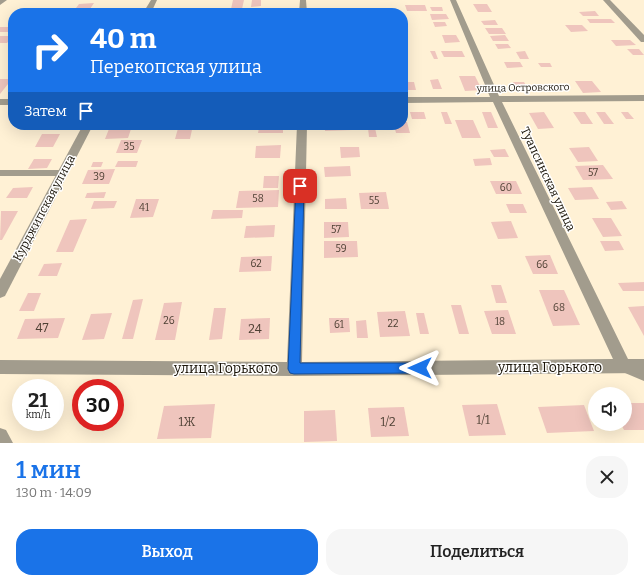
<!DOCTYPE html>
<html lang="ru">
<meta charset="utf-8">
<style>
:root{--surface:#fff;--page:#f6f6f6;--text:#222;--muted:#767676;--accent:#1a73e8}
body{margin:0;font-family:Bitter,serif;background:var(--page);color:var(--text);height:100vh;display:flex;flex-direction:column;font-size:15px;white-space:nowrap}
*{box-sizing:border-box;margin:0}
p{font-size:13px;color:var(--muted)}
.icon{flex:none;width:22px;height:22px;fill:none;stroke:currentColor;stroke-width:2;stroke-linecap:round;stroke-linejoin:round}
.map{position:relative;height:443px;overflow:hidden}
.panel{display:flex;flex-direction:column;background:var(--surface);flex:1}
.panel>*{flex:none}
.guide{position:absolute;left:8px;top:8px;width:400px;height:122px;border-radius:16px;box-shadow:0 4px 16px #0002;background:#1a73e8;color:#fff;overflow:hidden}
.tools{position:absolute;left:588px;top:387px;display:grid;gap:8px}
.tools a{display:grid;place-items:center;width:44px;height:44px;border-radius:50%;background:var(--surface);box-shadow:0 4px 16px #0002;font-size:20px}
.speed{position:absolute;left:12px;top:379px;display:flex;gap:8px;font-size:20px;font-weight:700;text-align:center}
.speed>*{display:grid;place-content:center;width:52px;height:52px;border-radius:50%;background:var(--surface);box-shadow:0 4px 16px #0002;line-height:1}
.speed small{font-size:10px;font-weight:400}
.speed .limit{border:6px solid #d22;background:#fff;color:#111}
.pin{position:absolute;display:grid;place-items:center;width:34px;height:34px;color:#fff;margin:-17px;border-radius:8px;box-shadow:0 2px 6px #0006}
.me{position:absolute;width:44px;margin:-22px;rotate:270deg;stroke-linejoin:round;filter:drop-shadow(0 0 3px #0008)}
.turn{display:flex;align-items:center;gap:14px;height:84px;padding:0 16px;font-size:18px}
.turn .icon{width:52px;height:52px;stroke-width:2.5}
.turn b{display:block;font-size:28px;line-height:34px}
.then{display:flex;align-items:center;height:38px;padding:0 16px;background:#0003;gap:8px;font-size:15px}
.round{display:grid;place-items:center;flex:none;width:42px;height:42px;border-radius:16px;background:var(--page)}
.head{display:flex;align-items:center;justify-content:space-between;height:68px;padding:0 16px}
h1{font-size:24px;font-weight:600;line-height:30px;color:var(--accent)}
.action{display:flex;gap:8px;margin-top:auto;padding:8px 16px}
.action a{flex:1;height:46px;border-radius:16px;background:var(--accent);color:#fff;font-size:16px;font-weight:600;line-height:46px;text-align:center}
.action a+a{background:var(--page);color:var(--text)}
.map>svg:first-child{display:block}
</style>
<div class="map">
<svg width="644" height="443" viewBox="0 0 644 443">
<rect width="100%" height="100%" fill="#fff1d5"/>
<g fill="#efc5bd">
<path d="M 233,0 L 244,0 L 242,9 L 231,9 Z"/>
<path d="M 252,0 L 261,0 L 261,6 L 251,7 Z"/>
<path d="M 94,3 L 88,12 L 73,12 L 79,4 Z"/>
<path d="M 473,4 L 487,4 L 492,12 L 478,12 Z"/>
<path d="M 405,5 L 425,5 L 427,11 L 407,11 Z"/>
<path d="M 430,7 L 442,7 L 443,11 L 432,11 Z"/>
<rect x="256" y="8" width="14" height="5"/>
<path d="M 595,11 L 599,16 L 583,16 L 579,12 Z"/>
<path d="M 430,14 L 446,14 L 449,19 L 432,20 Z"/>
<path d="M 587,19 L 611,19 L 615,23 L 590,23 Z"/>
<path d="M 495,20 L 498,25 L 484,25 L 481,21 Z"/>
<path d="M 433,22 L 445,22 L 447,26 L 435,27 Z"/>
<path d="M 565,25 L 582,25 L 588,31 L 571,32 Z"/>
<path d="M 0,27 L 12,27 L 8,32 L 0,32 Z"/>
<path d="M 485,28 L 502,28 L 506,34 L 489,34 Z"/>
<path d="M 442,35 L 456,35 L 460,42 L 445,43 Z"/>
<path d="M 505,35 L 509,41 L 493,41 L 490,36 Z"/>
<path d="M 0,36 L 13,36 L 13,37 L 7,43 L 0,43 Z"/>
<path d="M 611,40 L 630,40 L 636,45 L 616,46 Z"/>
<path d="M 495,44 L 508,44 L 511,48 L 498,49 Z"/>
<path d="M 627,49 L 639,49 L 644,55 L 633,55 Z"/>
<path d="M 430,51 L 435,51 L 438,59 L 434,59 Z"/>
<path d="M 441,51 L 462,51 L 465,57 L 444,57 Z"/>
<path d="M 525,51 L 529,59 L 520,59 L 516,52 Z"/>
<path d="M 504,62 L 520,62 L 523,67 L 507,68 Z"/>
<path d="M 538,63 L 550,63 L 552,67 L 541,67 Z"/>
<path d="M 459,76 L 475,76 L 482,90 L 465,91 Z"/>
<path d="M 0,79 L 12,79 L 0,94 Z"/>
<path d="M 438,79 L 442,89 L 433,89 L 430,80 Z"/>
<path d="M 575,81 L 592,81 L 601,92 L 583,93 Z"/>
<path d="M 403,82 L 414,82 L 416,90 L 403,90 Z"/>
<path d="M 513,82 L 524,82 L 529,90 L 518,91 Z"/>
<path d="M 410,112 L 424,112 L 426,119 L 412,119 Z"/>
<path d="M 441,112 L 447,112 L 452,124 L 445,124 Z"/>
<path d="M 482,112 L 491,112 L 498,128 L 488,128 Z"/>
<path d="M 544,112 L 554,128 L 538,129 L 529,113 Z"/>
<path d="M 573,112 L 585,112 L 593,124 L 581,124 Z"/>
<path d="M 596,112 L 605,112 L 614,124 L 604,124 Z"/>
<path d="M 621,112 L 628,112 L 634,119 L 626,119 Z"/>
<path d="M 455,120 L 473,120 L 481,138 L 462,138 Z"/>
<path d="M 403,122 L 407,122 L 410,133 L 396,133 L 394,125 L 403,125 Z"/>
<path d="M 179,125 L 193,125 L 190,139 L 175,139 Z"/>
<path d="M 325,125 L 351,125 L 352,130 L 325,131 Z"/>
<path d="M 283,127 L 283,133 L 258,133 L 259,128 Z"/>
<path d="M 368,128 L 375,128 L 377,137 L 369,137 Z"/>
<path d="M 109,129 L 131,129 L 128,138 L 105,139 Z"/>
<path d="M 42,134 L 60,134 L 53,147 L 35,147 Z"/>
<path d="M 121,140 L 142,140 L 137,153 L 116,153 Z"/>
<path d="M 281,145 L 280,158 L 255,158 L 256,146 Z"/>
<path d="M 340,147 L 359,147 L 360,157 L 341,158 Z"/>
<path d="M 589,147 L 598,161 L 578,162 L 569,148 Z"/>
<path d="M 505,149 L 509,157 L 494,157 L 490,150 Z"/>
<path d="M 490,158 L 492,165 L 475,166 L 473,159 Z"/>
<path d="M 34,159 L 52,159 L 47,168 L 28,169 Z"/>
<path d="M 118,161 L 138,161 L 136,167 L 115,167 Z"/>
<path d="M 93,162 L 103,162 L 101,167 L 91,167 Z"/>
<path d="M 603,165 L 613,179 L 583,180 L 575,166 Z"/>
<path d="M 350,166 L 351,176 L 325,177 L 324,167 Z"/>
<path d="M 115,169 L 109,184 L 82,184 L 88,170 Z"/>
<path d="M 264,176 L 279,176 L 278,188 L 263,188 Z"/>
<path d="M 490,181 L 516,181 L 522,194 L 496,194 Z"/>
<path d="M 33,187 L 27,198 L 6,198 L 13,188 Z"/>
<path d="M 592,187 L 599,199 L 575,200 L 568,188 Z"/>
<path d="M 279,190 L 278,207 L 236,208 L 239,191 Z"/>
<path d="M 106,192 L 104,198 L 85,198 L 87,193 Z"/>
<path d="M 386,192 L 389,209 L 361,209 L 359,193 Z"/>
<path d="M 346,198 L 347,209 L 325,209 L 325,199 Z"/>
<path d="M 136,199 L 159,199 L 153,217 L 130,218 Z"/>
<path d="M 94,201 L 117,201 L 114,208 L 91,209 Z"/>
<path d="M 622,201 L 627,209 L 611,210 L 606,202 Z"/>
<path d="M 506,204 L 523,204 L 527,213 L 510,213 Z"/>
<path d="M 213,210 L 243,210 L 242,218 L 211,219 Z"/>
<path d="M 1,211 L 18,211 L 2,240 L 0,240 Z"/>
<path d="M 592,218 L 611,218 L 622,236 L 603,237 Z"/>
<path d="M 87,219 L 73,252 L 56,252 L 70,220 Z"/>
<path d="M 511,221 L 518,238 L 498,239 L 491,222 Z"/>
<path d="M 324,222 L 348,222 L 349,237 L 324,238 Z"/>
<path d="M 275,225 L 274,237 L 244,238 L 246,226 Z"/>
<path d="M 324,241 L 357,241 L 358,257 L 324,258 Z"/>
<path d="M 600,241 L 619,241 L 624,250 L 605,251 Z"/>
<path d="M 550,255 L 558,274 L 533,274 L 525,256 Z"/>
<path d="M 272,256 L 271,271 L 239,272 L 241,257 Z"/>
<path d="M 62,263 L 57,276 L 38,276 L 44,264 Z"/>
<path d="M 644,282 L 644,291 L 623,291 L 618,283 Z"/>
<path d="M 491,285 L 501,285 L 507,303 L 496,303 Z"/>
<path d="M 539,290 L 564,290 L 580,325 L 553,326 Z"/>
<path d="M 28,293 L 41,293 L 34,311 L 19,311 Z"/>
<path d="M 143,299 L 133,339 L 122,339 L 133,300 Z"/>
<path d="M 182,302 L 175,340 L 155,340 L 164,303 Z"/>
<path d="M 451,305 L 461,305 L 469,334 L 459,334 Z"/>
<path d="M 644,306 L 644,336 L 628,307 Z"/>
<path d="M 214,308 L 226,308 L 222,339 L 209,340 Z"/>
<path d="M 508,310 L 516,334 L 492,334 L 484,311 Z"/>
<path d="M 405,311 L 410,336 L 380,337 L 377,312 Z"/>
<path d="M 112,313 L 104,339 L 82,340 L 91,314 Z"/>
<path d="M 416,313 L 424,313 L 429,334 L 420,334 Z"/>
<path d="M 65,318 L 58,338 L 17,339 L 25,319 Z"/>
<path d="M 270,318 L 269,339 L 239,340 L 241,319 Z"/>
<path d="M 329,318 L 349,318 L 350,332 L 330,333 Z"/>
<path d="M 366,320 L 368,338 L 357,338 L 356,321 Z"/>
<path d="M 625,403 L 644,403 L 644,430 L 624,430 L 621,424 L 625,424 Z"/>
<path d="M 215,404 L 211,438 L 157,439 L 164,406 Z"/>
<path d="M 497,404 L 506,435 L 469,436 L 462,405 Z"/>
<path d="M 584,405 L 594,431 L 547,433 L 538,407 Z"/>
<path d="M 404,407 L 409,436 L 371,437 L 368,408 Z"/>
<path d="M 335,410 L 337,441 L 304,442 L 304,411 Z"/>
</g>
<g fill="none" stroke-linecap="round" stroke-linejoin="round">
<g fill="#a29c8d" fill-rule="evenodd">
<path d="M 0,170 L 63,170 L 67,173 L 63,176 L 0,176 Z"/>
<path d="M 629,364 L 644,369 L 644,381 L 625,373 L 623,369 L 625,365 Z"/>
</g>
<g fill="#a29c8d" fill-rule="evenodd">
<path d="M 0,0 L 7,0 L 0,5 Z"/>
<path d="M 151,0 L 157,0 L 151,13 L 143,13 Z"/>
<path d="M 300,0 L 306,0 L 307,13 L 299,13 Z"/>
<path d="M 450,0 L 456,0 L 499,96 L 644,95 L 644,101 L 502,102 L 628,359 L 644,359 L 644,373 L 294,376 L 0,374 L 0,360 L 287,362 L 297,125 L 307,125 L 302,362 L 613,359 L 493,102 L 403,103 L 403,97 L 490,97 Z"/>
<path d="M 603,0 L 610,0 L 644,35 L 644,42 L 641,42 Z"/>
<rect x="0" y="99" width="13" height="6"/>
<path d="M 83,125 L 93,125 L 5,296 L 0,298 L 0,279 Z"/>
<path d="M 0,428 L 6,430 L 13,443 L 0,443 Z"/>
</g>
</g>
<path fill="#1a73e8" stroke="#114b97" d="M 300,183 L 304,186 L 300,363 L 420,363 L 424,364 L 425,368 L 424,372 L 420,373 L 294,374 L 290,373 L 288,369 L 296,186 Z"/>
<g text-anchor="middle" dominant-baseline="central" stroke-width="3" stroke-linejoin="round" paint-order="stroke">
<g font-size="10" fill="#191307" stroke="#fff">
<text transform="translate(523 88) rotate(-1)">улица Островского</text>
</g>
<g font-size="10" fill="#4e4034">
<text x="129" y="147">35</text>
<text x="593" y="173">57</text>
<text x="99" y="177">39</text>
<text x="506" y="188">60</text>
<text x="258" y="199">58</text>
<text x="374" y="201">55</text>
<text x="144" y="208">41</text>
<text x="336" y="230">57</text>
<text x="341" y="249">59</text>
<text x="256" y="264">62</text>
<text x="542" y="265">66</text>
<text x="559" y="308">68</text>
<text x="169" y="321">26</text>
<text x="500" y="322">18</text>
<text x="393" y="324">22</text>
<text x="339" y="325">61</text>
</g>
<g font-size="12" fill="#191307" stroke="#fff">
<text transform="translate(548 179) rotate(65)">Туапсинская улица</text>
<text transform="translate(44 208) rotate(-62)">Курджипская улица</text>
</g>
<g font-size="12" fill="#4e4034">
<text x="42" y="328">47</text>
<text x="255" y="329">24</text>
<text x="483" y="420">1/1</text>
<text x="187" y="422">1Ж</text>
<text x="388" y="422">1/2</text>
</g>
<g font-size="14" fill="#191307" stroke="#fff">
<text x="550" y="367">улица Горького</text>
<text x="226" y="368">улица Горького</text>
</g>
</g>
</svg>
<div class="tools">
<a><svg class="icon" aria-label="sound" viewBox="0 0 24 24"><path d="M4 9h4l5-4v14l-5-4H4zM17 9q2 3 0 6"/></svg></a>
</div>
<div class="speed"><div>21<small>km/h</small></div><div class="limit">30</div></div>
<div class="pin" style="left:300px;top:186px;background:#d93025"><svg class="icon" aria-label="arrive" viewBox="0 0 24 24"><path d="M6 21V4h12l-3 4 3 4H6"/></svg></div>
<svg class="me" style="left:420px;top:368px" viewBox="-20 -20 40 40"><path d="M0-17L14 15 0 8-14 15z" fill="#1a73e8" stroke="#fff" stroke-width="4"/></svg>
<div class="guide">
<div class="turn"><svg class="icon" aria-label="right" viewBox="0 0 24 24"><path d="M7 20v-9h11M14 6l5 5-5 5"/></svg><div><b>40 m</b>Перекопская улица</div></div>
<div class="then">Затем<svg class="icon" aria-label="arrive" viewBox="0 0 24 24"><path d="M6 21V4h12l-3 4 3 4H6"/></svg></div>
</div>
</div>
<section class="panel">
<div class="head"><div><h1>1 мин</h1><p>130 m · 14:09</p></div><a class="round"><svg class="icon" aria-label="close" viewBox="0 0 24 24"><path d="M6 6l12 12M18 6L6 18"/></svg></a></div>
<div class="action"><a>Выход</a><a>Поделиться</a></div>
</section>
